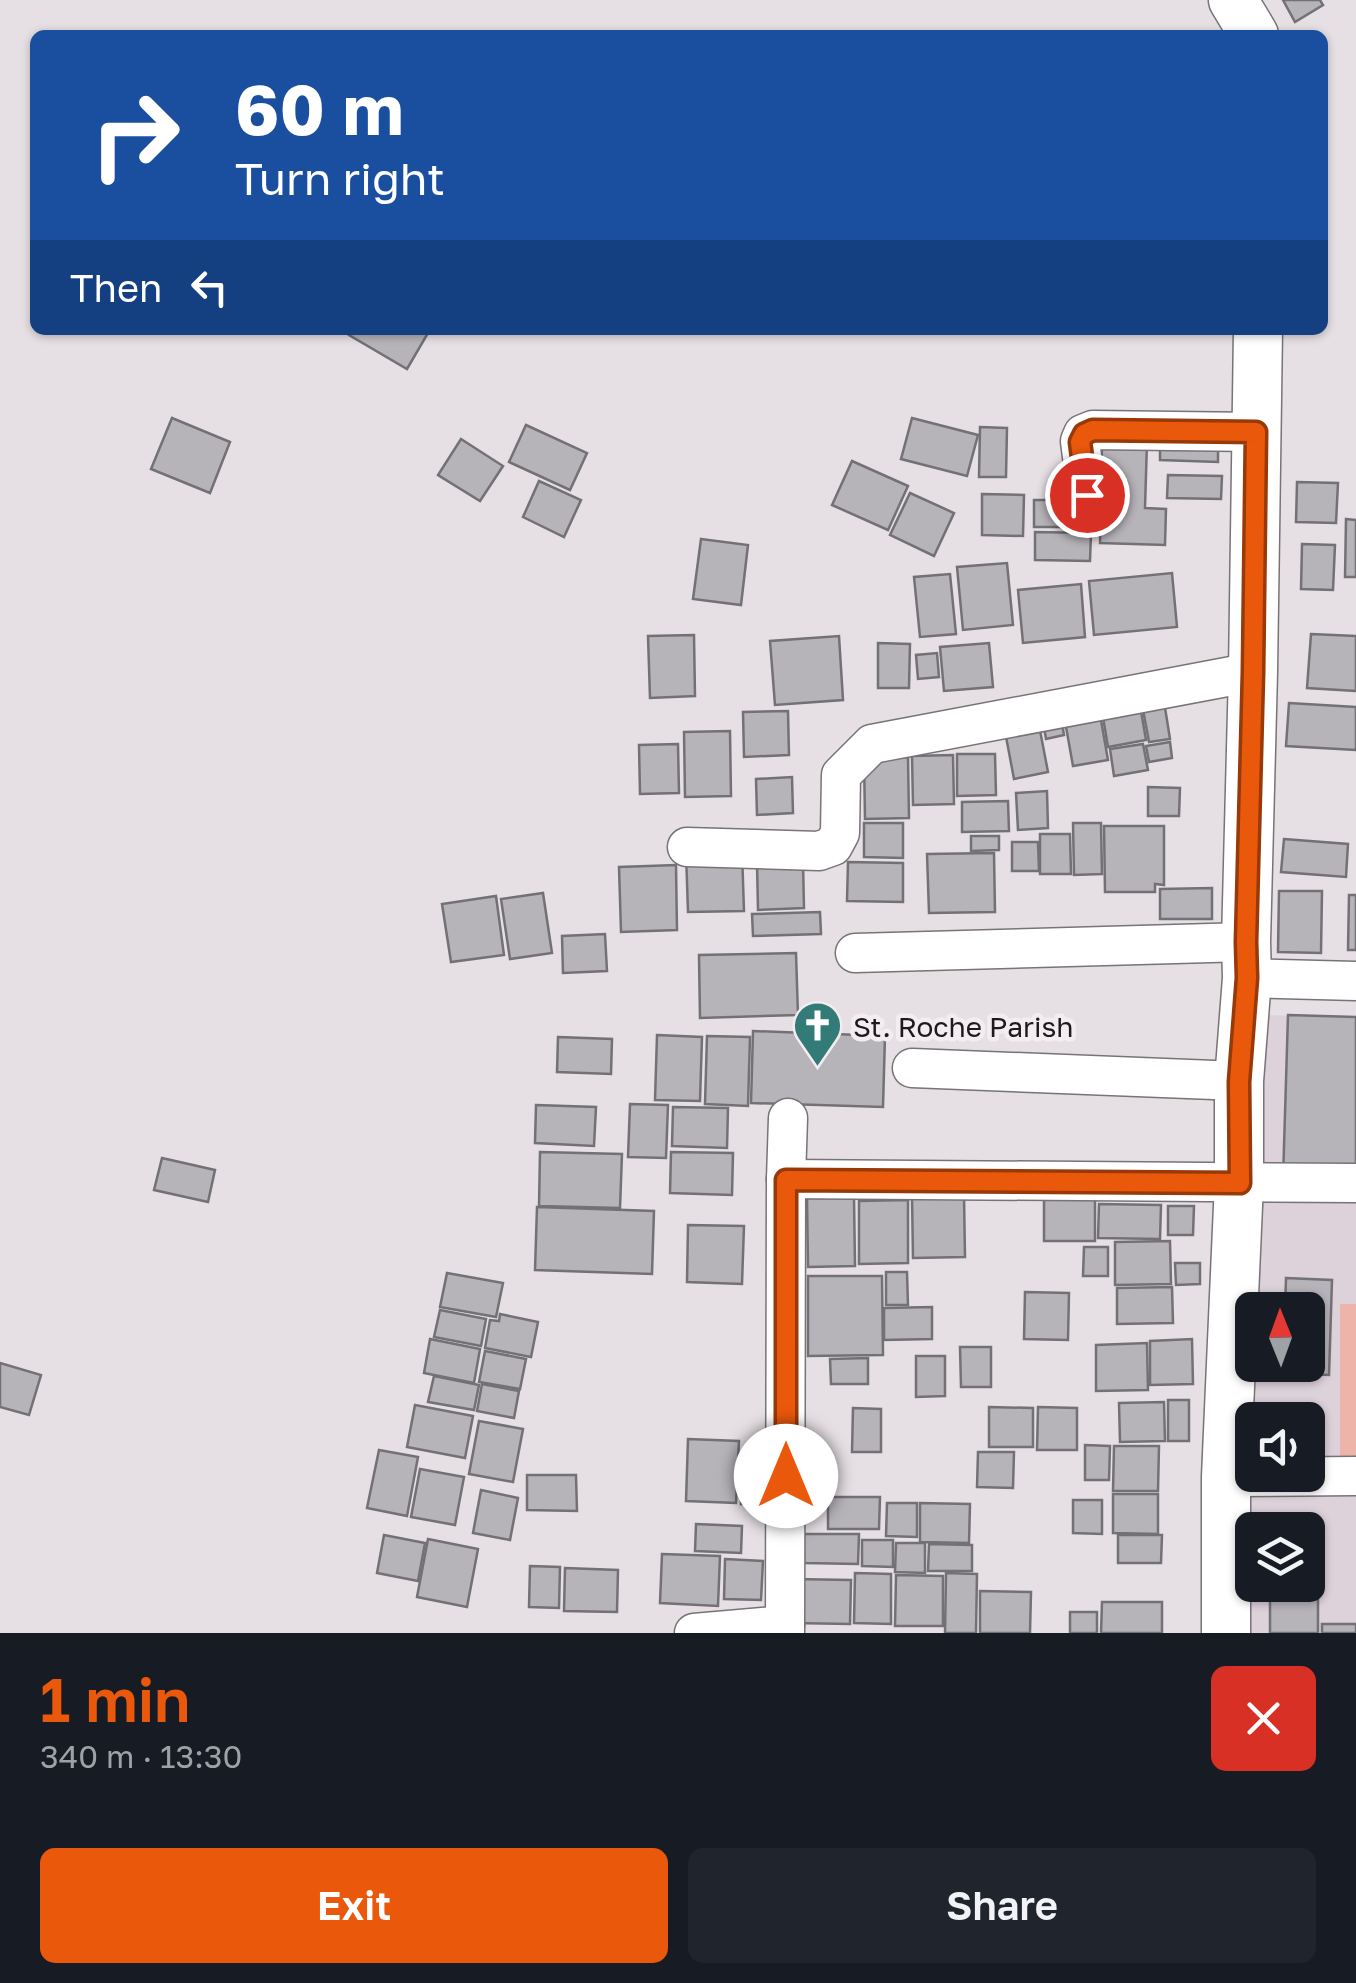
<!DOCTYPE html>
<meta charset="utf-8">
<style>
:root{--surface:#171b24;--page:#20242c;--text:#f1f3f6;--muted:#9ea1a6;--accent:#ea580c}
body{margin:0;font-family:"Golos Text",sans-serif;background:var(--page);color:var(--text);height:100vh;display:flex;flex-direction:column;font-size:38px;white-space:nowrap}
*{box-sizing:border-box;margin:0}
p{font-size:32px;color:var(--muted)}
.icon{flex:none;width:55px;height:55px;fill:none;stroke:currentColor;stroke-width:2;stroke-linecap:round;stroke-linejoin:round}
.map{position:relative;height:1633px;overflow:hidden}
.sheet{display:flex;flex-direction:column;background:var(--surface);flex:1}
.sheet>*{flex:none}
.hud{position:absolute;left:30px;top:30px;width:1298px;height:305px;border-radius:15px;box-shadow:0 2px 8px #0004;background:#1a4fa0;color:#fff;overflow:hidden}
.needle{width:65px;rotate:359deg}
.buttons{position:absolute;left:1235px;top:1292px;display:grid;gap:20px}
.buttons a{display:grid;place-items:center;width:90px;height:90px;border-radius:15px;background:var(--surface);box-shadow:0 2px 8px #0004;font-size:50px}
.pin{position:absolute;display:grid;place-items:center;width:85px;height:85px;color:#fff;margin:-42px;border:5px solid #fff;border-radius:50%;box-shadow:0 2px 10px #0007}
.me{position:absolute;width:110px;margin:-55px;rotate:0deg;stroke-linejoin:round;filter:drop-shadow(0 0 8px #0008)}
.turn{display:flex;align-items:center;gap:35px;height:210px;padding:0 40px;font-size:45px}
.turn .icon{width:130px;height:130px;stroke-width:2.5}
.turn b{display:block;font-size:70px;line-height:85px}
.then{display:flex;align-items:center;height:95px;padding:0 40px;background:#0003;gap:20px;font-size:38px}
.round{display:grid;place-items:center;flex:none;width:105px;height:105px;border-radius:15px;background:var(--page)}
.summary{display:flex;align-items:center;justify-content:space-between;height:170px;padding:0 40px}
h1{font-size:60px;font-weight:600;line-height:75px;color:var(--accent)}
.cta{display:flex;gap:20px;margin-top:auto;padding:20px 40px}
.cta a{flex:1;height:115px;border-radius:15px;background:var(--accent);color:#fff;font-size:40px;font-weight:600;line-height:115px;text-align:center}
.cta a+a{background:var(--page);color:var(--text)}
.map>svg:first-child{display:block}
</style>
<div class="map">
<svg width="1356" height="1633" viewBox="0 0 1356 1633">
<rect width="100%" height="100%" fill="#e6e0e5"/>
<path fill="#ddd1da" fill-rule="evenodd" d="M 1264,1015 L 1356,1017 L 1356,1633 L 1248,1633 L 1252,1463 L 1308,1475 L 1308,1420 L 1254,1420 L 1255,1365 L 1308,1365 L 1308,1310 L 1256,1310 ZM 1252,1530 L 1308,1530 L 1308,1585 L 1252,1585 Z"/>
<rect fill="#eeb4a9" x="1340" y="1304" width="16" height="154"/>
<g fill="#b6b3b9" stroke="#737176" stroke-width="2.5">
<path d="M 1283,0 L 1320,0 L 1323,5 L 1295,22 Z"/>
<path d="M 352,330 L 422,330 L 428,333 L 407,369 L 349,335 Z"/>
<path d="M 172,418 L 230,442 L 210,493 L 151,469 Z"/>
<path d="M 912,418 L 978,435 L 967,476 L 901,459 Z"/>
<path d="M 526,425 L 587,453 L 570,490 L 509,462 Z"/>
<path d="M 980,427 L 1007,428 L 1006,477 L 979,477 Z"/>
<path d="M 1160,437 L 1218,438 L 1218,462 L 1160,460 Z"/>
<path d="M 461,439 L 503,466 L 480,501 L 438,475 Z"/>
<path d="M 1102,442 L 1147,442 L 1145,508 L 1166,509 L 1165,545 L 1100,543 Z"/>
<path d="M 852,461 L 908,486 L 888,530 L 832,505 Z"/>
<path d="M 1168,475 L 1222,476 L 1221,499 L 1167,498 Z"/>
<path d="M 539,481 L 581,500 L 564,537 L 523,517 Z"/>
<path d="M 1297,482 L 1338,483 L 1336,523 L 1296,522 Z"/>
<path d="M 910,493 L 954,513 L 934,556 L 890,535 Z"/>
<path d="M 982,494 L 1024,495 L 1023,536 L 982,535 Z"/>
<path d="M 1034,500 L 1089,500 L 1088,527 L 1034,527 Z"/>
<path d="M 1346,519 L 1356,520 L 1356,577 L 1345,577 Z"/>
<path d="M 1035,532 L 1091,533 L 1090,561 L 1035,560 Z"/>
<path d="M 701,539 L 748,545 L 741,605 L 693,599 Z"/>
<path d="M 1302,544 L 1335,545 L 1333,590 L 1301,589 Z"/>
<path d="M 1007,563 L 1013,625 L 963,630 L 957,567 Z"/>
<path d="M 1172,573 L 1177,627 L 1094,635 L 1089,581 Z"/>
<path d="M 950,574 L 956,634 L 920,637 L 914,577 Z"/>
<path d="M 1081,584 L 1085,637 L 1023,643 L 1018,590 Z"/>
<path d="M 1311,634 L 1356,636 L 1356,691 L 1307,688 Z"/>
<path d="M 694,635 L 695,696 L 650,698 L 648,636 Z"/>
<path d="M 839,636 L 843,700 L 775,705 L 770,641 Z"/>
<path d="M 878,643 L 910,644 L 909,688 L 878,688 Z"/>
<path d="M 989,643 L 993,687 L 944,691 L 940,647 Z"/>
<path d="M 937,653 L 939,677 L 918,679 L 916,655 Z"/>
<path d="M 1163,695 L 1170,739 L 1149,742 L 1141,699 Z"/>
<path d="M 1098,703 L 1108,760 L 1073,766 L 1063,710 Z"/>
<path d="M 1289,703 L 1356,707 L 1356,750 L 1286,746 Z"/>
<path d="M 1140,705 L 1146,740 L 1108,747 L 1102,711 Z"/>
<path d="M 788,711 L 789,755 L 744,757 L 743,712 Z"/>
<path d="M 1060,711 L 1064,735 L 1046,739 L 1042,715 Z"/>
<path d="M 1038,720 L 1048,772 L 1014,779 L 1004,726 Z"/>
<path d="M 730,731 L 731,796 L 685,797 L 684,732 Z"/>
<path d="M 1170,742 L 1172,758 L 1149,762 L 1146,746 Z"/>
<path d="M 678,744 L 679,793 L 640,794 L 639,745 Z"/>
<path d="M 1143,744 L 1148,770 L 1114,776 L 1110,749 Z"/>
<path d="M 957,754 L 995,754 L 996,795 L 957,796 Z"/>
<path d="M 953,755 L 954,804 L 913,805 L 912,756 Z"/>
<path d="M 908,757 L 909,818 L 865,819 L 864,758 Z"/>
<path d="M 792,777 L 793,813 L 757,815 L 756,779 Z"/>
<path d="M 1148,787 L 1180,788 L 1179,816 L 1148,816 Z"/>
<path d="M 1047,791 L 1048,828 L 1018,830 L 1016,793 Z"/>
<path d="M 1008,801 L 1009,831 L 962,832 L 962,802 Z"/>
<path d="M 864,823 L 903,823 L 903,858 L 864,857 Z"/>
<path d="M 1073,823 L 1101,823 L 1102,874 L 1074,875 Z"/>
<path d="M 1104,826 L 1164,826 L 1164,885 L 1155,884 L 1155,892 L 1105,892 Z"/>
<path d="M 1040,834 L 1070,834 L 1071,874 L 1040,874 Z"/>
<path d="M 971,836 L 999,836 L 999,850 L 971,851 Z"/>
<path d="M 1284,839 L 1348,844 L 1346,877 L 1281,872 Z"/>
<path d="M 1012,842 L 1038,842 L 1039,871 L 1012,871 Z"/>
<path d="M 742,851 L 744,911 L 688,912 L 686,853 Z"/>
<path d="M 994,853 L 995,912 L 929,913 L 927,854 Z"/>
<path d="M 803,862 L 804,908 L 758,910 L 757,863 Z"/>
<path d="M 848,862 L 903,863 L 903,902 L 847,901 Z"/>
<path d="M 676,865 L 677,930 L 621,932 L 619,867 Z"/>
<path d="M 1212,888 L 1212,919 L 1160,919 L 1160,889 Z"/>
<path d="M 1279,891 L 1322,891 L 1321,953 L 1278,952 Z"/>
<path d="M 543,893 L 552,953 L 510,959 L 501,899 Z"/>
<path d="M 1349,895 L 1356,895 L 1356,950 L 1348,950 Z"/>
<path d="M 496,896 L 504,955 L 451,962 L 442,904 Z"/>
<path d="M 820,912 L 821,934 L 753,936 L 752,914 Z"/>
<path d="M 605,934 L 607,971 L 563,973 L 562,936 Z"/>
<path d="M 796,953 L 798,1015 L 700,1018 L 699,955 Z"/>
<path d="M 1288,1015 L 1356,1017 L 1356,1182 L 1283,1180 Z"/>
<path d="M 753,1031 L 885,1036 L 883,1107 L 751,1103 Z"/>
<path d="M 657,1035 L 702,1037 L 700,1101 L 655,1100 Z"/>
<path d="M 707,1036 L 750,1037 L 748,1106 L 705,1104 Z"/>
<path d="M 558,1037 L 612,1039 L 611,1074 L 557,1072 Z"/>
<path d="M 630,1104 L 668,1105 L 666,1158 L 628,1157 Z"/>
<path d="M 536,1105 L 596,1107 L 594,1146 L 535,1143 Z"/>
<path d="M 673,1107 L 728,1108 L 727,1148 L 672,1146 Z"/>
<path d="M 540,1152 L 622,1154 L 620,1208 L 539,1206 Z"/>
<path d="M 671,1152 L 733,1153 L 732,1195 L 670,1193 Z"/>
<path d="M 162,1158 L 215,1170 L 208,1202 L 154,1190 Z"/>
<rect x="1044" y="1192" width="51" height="49"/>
<path d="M 964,1195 L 965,1257 L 913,1258 L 912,1196 Z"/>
<path d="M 807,1198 L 854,1198 L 855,1266 L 808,1267 Z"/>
<path d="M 908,1200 L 908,1263 L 859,1264 L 859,1201 Z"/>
<path d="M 1099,1204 L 1161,1205 L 1160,1239 L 1098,1238 Z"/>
<path d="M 1168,1206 L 1194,1206 L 1193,1235 L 1168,1235 Z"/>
<path d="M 537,1207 L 654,1211 L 652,1274 L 535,1270 Z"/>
<path d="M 688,1225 L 744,1226 L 742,1284 L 687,1282 Z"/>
<path d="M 1170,1241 L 1171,1284 L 1115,1285 L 1115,1242 Z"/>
<path d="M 1084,1247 L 1108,1247 L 1108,1276 L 1083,1276 Z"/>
<path d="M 1175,1263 L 1200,1263 L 1200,1284 L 1176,1285 Z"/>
<path d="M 886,1272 L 907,1272 L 908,1305 L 886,1305 Z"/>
<path d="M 447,1273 L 503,1283 L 496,1317 L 440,1307 Z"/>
<path d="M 808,1276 L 882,1276 L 883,1355 L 808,1356 Z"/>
<path d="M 1286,1278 L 1332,1280 L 1329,1375 L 1283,1373 L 1283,1365 L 1308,1365 L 1308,1310 L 1285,1310 Z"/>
<path d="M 1172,1287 L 1173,1323 L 1117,1324 L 1117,1288 Z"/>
<path d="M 1025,1292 L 1069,1293 L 1068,1340 L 1024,1339 Z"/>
<path d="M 932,1307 L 932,1339 L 884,1340 L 884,1308 Z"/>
<path d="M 440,1310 L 486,1319 L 481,1346 L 434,1337 Z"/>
<path d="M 500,1314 L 538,1322 L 531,1357 L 485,1348 L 490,1320 L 499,1321 Z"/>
<path d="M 430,1339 L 480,1349 L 474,1383 L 424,1373 Z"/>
<path d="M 1192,1339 L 1193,1384 L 1150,1385 L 1150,1341 Z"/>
<path d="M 1147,1343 L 1148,1390 L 1096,1391 L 1096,1345 Z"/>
<path d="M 960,1347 L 991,1347 L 991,1387 L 961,1387 Z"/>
<path d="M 485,1351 L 526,1359 L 520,1389 L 479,1382 Z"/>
<path d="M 916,1356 L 945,1356 L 945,1396 L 916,1397 Z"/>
<path d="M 868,1358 L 868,1384 L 831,1384 L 830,1359 Z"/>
<path d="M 0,1363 L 41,1375 L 29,1415 L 0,1407 Z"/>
<path d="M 434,1376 L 479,1385 L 474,1410 L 428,1402 Z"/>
<path d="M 482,1384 L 519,1391 L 514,1418 L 477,1411 Z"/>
<rect x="1168" y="1400" width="21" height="41"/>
<path d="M 1164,1402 L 1165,1441 L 1120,1442 L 1119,1403 Z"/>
<path d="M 415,1405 L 473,1416 L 465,1458 L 407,1447 Z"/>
<path d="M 989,1407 L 1033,1408 L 1033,1447 L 989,1447 Z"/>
<path d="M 1038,1407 L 1077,1408 L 1077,1450 L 1037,1450 Z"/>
<path d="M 853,1408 L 881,1409 L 881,1452 L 852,1452 Z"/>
<path d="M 479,1421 L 523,1429 L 513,1482 L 469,1474 Z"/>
<path d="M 688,1439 L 739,1441 L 736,1503 L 686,1501 Z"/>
<path d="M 1085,1445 L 1110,1446 L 1109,1480 L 1085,1480 Z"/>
<path d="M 1114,1446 L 1159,1446 L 1158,1491 L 1113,1491 Z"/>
<path d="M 379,1450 L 418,1457 L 407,1516 L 367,1508 Z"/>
<path d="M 978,1452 L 1014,1452 L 1013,1488 L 977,1487 Z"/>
<path d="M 742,1467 L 777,1469 L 776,1505 L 741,1504 Z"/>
<path d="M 420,1469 L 464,1477 L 455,1525 L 411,1517 Z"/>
<path d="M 527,1475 L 576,1475 L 577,1511 L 527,1510 Z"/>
<path d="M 481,1490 L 518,1498 L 510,1540 L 473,1533 Z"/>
<path d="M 1113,1494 L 1158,1494 L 1158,1534 L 1113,1533 Z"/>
<path d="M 828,1497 L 880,1497 L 879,1529 L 828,1529 Z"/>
<path d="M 1073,1500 L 1102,1500 L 1102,1534 L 1073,1533 Z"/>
<path d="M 887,1503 L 917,1503 L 917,1537 L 886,1536 Z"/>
<path d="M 920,1503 L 970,1504 L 969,1543 L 920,1542 Z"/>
<path d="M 696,1524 L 742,1526 L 741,1553 L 695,1551 Z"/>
<path d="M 804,1534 L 859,1534 L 858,1564 L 804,1563 Z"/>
<path d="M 384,1535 L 425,1543 L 418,1581 L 377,1573 Z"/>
<path d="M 1118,1535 L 1162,1535 L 1161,1563 L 1118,1563 Z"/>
<path d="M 428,1539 L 478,1549 L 467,1607 L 417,1597 Z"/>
<path d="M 862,1540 L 893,1540 L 893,1567 L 862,1566 Z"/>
<path d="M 896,1543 L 925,1543 L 925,1573 L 895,1572 Z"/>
<path d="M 929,1544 L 972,1545 L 972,1571 L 928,1571 Z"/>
<path d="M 662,1554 L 720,1556 L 718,1606 L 660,1603 Z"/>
<path d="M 725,1559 L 763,1561 L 761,1600 L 724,1599 Z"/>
<path d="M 530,1566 L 560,1567 L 559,1608 L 529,1607 Z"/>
<path d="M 565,1568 L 618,1570 L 617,1612 L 564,1611 Z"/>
<path d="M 855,1573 L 891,1574 L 891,1624 L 854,1623 Z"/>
<path d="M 946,1573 L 977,1574 L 976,1633 L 945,1633 Z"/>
<path d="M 896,1575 L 943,1576 L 943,1626 L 895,1626 Z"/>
<path d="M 1308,1577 L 1318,1577 L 1318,1633 L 1270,1633 L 1270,1585 L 1308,1585 Z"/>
<path d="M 793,1579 L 851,1580 L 850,1624 L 793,1623 Z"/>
<path d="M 980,1591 L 1031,1592 L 1030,1633 L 980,1633 Z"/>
<path d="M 1102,1602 L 1162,1602 L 1162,1633 L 1101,1633 Z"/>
<rect x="1070" y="1612" width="27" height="21"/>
<rect x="1322" y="1624" width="34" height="9"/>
</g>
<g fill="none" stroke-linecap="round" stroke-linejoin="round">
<defs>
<g id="minor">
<path d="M 1087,495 L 1080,441 L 1083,434 L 1093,430 L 1256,432"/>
<path d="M 687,847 L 819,851 L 833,846 L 840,833 L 841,775 L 872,744 L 1253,672"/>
<path d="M 855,953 L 1246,942"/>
<path d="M 1247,978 L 1356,981"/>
<path d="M 912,1068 L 1239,1081"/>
<path d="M 786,1179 L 1356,1183"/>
<path d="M 1226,1477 L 1356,1476"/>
<path d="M 694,1633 L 785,1625"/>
<path d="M 785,1633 L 786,1179 L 788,1118"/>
</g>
<g id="major">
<path d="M 1233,0 L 1254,35"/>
<path d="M 1226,1633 L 1226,1477 L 1239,1183 L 1239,1081 L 1247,978 L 1246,942 L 1253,672 L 1258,330"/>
</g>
</defs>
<use href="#minor" stroke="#787377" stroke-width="41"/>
<use href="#major" stroke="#787377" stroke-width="51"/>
<use href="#minor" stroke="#fff" stroke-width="38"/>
<use href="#major" stroke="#fff" stroke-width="48"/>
</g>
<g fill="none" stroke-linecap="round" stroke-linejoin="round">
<defs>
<path id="route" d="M 786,1476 L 786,1180 L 1240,1183 L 1239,1082 L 1247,978 L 1246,942 L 1253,672 L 1256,432 L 1093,430 L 1084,434 L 1080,442 L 1087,495"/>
</defs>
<use href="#route" stroke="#983908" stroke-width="25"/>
<use href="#route" stroke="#ea580c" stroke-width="18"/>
</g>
<defs>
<symbol id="church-pin" viewBox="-11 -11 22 30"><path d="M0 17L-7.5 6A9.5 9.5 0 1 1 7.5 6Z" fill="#337b77" stroke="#f3edf2"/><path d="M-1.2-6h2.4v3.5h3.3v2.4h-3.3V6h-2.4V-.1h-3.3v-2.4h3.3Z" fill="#fff"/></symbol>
</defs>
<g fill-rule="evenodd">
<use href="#church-pin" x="790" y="998" width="55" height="75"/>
</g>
<g text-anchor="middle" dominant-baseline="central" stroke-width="9" stroke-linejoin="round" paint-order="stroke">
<g font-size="28" fill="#1d1a1c" stroke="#f3edf2" text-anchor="start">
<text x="853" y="1026">St. Roche Parish</text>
</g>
</g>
</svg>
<div class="buttons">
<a><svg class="needle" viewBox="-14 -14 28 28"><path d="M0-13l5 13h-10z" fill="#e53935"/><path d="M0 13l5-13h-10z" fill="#9ea1a6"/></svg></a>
<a><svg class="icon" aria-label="sound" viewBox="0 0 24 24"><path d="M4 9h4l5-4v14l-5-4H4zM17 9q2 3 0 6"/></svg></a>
<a><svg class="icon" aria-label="layers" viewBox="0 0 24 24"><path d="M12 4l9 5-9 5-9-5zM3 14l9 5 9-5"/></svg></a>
</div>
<div class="pin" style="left:1087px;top:495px;background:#d93025"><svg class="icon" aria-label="arrive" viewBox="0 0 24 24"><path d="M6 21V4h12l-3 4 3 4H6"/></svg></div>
<svg class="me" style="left:786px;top:1476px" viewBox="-20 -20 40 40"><circle r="19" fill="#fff"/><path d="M0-13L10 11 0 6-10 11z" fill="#ea580c"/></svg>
<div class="hud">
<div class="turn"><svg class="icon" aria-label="right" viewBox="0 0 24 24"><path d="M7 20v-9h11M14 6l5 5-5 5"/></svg><div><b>60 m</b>Turn right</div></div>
<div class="then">Then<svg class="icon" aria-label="left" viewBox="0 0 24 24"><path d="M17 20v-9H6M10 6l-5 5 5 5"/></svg></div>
</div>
</div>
<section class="sheet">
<div class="summary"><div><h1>1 min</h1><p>340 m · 13:30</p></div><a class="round" style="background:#d93025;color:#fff"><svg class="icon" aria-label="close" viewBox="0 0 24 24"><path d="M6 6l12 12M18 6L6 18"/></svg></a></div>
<div class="cta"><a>Exit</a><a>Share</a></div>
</section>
